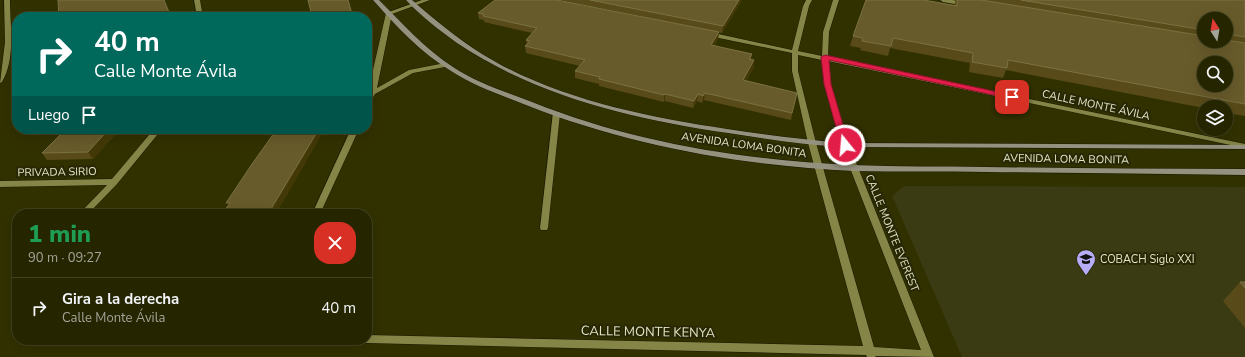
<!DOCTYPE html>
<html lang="es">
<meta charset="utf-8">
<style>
:root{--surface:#252500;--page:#31310f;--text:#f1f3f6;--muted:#a3a599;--line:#424222}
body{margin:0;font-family:"Nunito Sans",sans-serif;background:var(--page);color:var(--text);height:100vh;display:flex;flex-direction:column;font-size:15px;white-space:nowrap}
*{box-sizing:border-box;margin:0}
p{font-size:13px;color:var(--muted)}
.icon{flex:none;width:22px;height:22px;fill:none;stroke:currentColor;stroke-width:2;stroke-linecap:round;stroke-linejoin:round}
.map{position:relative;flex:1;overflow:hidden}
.panel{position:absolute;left:12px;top:209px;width:360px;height:136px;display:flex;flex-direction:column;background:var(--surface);border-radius:16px;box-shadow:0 4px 16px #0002,0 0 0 1px var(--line)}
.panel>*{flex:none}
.top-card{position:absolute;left:12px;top:12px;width:360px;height:122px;border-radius:16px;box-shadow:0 4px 16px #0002,0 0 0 1px var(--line);background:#00695c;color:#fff;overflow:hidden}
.needle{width:26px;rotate:349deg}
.buttons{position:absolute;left:1197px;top:12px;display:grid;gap:8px}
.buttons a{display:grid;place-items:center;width:36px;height:36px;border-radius:50%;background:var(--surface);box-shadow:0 4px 16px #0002,0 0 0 1px var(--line);font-size:20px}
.pin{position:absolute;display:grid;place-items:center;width:34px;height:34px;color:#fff;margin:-17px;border-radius:8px;box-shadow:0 2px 6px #0006}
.me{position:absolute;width:44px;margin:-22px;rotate:343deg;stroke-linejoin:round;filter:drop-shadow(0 0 3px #0008)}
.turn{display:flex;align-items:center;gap:14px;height:84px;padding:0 16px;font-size:18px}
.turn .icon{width:52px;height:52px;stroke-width:2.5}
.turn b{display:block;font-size:28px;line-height:34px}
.then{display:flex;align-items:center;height:38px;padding:0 16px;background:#0003;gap:8px;font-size:15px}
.round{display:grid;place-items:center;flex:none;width:42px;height:42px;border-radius:16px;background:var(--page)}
.headline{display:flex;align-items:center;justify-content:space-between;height:68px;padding:0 16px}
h1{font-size:24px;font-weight:800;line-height:30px;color:#1e9e55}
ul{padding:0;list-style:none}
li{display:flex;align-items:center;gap:12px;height:60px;padding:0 16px;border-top:1px solid var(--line)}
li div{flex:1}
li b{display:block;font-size:15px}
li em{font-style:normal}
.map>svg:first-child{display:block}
</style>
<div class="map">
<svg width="1245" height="357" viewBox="0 0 1245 357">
<rect width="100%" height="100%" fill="#313100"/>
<path fill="#3a3a13" d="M 904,186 L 1245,187 L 1245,357 L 962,357 L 892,196 Z"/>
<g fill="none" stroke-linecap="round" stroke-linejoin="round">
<defs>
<g id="street">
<path d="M 4,0 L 10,0 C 10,26 16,59 2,82 L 0,83 L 5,42 Z"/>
<path d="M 194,0 L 200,0 L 203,17 L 197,17 Z"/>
<path d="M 422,0 L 430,0 L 392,14 L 377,88 L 409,70 L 445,63 L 448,65 L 445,67 L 413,73 L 375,94 L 369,104 L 367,105 L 367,96 L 386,13 Z"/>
<path d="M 806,0 L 812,0 L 809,6 L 798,51 L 822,56 L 823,32 L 833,0 L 839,0 L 829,32 L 828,57 L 1245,144 L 1245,148 L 828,61 L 830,84 L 849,145 L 934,357 L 876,356 L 875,357 L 867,357 L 866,355 L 367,343 L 363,342 L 362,340 L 367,340 L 367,335 L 863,346 L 808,143 L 792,71 L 792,53 L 709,36 L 706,34 L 709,32 L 792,50 L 803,6 ZM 798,55 L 822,60 L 824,84 L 841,145 L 921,350 L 874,347 L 816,143 L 798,71 Z"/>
<path d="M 940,0 L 953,0 L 969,4 L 966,6 L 943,2 Z"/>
<path d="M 553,112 L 559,112 L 560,114 L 548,228 L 547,230 L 541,230 L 540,228 Z"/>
<path d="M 154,129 L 162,129 L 117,184 L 88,214 L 79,214 L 107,185 L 0,187 L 0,181 L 112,179 Z"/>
<path d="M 351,129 L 359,129 L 320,214 L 312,214 Z"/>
</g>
<g id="secondary">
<path d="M 373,0 L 379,0 C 403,24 425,49 453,67 C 477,83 506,92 532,102 C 634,143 744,160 853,165 C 897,167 941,166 985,167 C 1072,168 1158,169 1245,169 L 1245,175 C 1159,174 1073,173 987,172 C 943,171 898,172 854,171 C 744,166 629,146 526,105 C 501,95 474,86 451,71 C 421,53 396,26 373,0 Z"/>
<path d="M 406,0 L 412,0 C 435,20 457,38 482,54 C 553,98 645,117 727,129 C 766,135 806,140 845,143 L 1245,145 L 1245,149 L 845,147 C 806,145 767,139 728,133 C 633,119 538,97 457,43 C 439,30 421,16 406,0 Z"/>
</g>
</defs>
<use href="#street" stroke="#191900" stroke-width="1"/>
<use href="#secondary" stroke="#191900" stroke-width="1"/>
<use href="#street" fill="#848546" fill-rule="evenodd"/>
<use href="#secondary" fill="#94927e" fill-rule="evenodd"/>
</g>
<g fill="#594b19" fill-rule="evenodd">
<path d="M 560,0 L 742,0 L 722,33 L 719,32 L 718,39 L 714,46 L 752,54 L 751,59 L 754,67 L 746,81 L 795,100 L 791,120 L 704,100 L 702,103 L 697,101 L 693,108 L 665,101 L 664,102 L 599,86 L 599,84 L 575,78 L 575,71 L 580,66 L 526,53 L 525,46 L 527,44 L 526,40 L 532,33 L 484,22 L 484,20 L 479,19 L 478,13 L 655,19 Z"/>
<path d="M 956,0 L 1245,0 L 1245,116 L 1226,113 L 1226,107 L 1204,107 L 1204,108 L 1006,70 L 1003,78 L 969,72 L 970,63 L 890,48 L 888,56 L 860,50 L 861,48 L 850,46 L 853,36 L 954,5 ZM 1204,19 L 1226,19 L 1226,41 L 1204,41 Z"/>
<path d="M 120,129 L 93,159 L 47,160 L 42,153 Z"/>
<path d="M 1240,282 L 1245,282 L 1245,328 L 1223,301 Z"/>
</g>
<g fill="#433907">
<path d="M 739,0 L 742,0 L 722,33 L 723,26 Z"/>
<path d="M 719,32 L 718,39 L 710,52 L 711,45 Z"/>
<path d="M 754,60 L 754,67 L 742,87 L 743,80 Z"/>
<path d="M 705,93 L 704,100 L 702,103 L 703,96 Z"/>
<path d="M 665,94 L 665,101 L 664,102 L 664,95 Z"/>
<path d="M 698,94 L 697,101 L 693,108 L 694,101 Z"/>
<path d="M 109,129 L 120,129 L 93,159 L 88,152 Z"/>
<path d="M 319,129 L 325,129 L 276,214 L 268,214 Z"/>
</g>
<g fill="#685b2b" stroke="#7b7143" fill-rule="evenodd">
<path d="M 58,0 L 164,0 L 171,17 L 59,17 Z"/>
<path d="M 308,0 L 348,0 L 353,17 L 312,17 L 312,16 Z"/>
<path d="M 495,0 L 557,0 L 719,32 L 711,45 L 752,54 L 749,59 L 754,60 L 743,80 L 797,93 L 792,113 L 705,93 L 703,96 L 698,94 L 694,101 L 665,94 L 664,95 L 599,79 L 600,77 L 575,71 L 585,60 L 525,46 L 530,41 L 526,40 L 537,28 L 483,16 L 484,14 L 478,13 Z"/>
<path d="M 590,0 L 739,0 L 723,26 Z"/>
<path d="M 866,0 L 924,0 L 957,6 L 957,0 L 981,0 L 1204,36 L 1204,41 L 1226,41 L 1226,40 L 1245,43 L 1245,104 L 1008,60 L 1007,68 L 972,62 L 973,53 L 893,38 L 891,46 L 862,41 L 863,38 L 853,36 ZM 1204,63 L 1226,63 L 1226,85 L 1204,85 Z"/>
<path d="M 1021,0 L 1245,0 L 1245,37 L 1226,34 L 1226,19 L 1204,19 L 1204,30 Z"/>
<path d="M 66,129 L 109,129 L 88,152 L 42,153 Z"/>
<path d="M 277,129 L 319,129 L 268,214 L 222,214 L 230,203 L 226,203 L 252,164 Z"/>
<path d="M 1240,282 L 1245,282 L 1245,288 Z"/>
</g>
<path fill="#e11d48" stroke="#92132f" d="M 825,55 L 1012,95 L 1015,97 L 1012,99 L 829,60 L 831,84 L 849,145 L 845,148 L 841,145 L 824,84 L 821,57 Z"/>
<defs>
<symbol id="school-pin" viewBox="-11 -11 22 30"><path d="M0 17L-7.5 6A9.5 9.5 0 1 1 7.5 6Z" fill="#b6acf8" stroke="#272705"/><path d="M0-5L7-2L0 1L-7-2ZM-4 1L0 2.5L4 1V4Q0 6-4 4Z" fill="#111"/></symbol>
</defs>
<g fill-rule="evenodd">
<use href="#school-pin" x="1075" y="248" width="22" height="30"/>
</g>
<g text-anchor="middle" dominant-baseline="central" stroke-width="4" stroke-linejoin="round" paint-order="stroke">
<g font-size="11" fill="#e3e5c4" stroke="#272705">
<text transform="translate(1096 105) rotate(12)">CALLE MONTE ÁVILA</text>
<text transform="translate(744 145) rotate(8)">AVENIDA LOMA BONITA</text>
<text transform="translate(1066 159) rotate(1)">AVENIDA LOMA BONITA</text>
<text transform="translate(57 172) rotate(-1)">PRIVADA SIRIO</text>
<text transform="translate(892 233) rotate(68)">CALLE MONTE EVEREST</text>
</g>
<g font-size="11" fill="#e3e5c4" stroke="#272705" text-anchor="start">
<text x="1100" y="259">COBACH Siglo XXI</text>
</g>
<g font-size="13" fill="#e3e5c4" stroke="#272705">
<text transform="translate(648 332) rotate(1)">CALLE MONTE KENYA</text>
</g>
</g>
</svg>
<div class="buttons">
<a><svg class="needle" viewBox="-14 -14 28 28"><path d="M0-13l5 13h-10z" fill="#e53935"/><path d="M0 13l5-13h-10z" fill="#a3a599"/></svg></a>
<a><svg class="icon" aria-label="search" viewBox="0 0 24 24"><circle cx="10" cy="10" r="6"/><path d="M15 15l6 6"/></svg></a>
<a><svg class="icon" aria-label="layers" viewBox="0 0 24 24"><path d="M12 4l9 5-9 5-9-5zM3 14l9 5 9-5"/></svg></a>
</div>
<div class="pin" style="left:1012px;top:97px;background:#d93025"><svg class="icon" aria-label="arrive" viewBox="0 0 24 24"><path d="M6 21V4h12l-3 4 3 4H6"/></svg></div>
<svg class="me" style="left:845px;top:145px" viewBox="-20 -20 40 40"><circle r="17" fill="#e11d48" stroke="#fff" stroke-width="3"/><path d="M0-11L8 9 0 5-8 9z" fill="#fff"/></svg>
<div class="top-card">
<div class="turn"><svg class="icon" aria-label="right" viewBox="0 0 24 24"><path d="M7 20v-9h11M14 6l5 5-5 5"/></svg><div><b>40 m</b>Calle Monte Ávila</div></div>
<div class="then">Luego<svg class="icon" aria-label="arrive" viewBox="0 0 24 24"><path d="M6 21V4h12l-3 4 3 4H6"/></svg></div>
</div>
<section class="panel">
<div class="headline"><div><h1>1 min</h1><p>90 m · 09:27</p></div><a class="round" style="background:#d93025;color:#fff"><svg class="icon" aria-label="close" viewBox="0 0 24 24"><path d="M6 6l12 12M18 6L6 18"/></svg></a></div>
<ul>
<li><svg class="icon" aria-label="right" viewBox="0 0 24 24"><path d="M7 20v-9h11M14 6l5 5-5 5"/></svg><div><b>Gira a la derecha</b><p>Calle Monte Ávila</p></div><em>40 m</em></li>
</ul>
</section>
</div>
